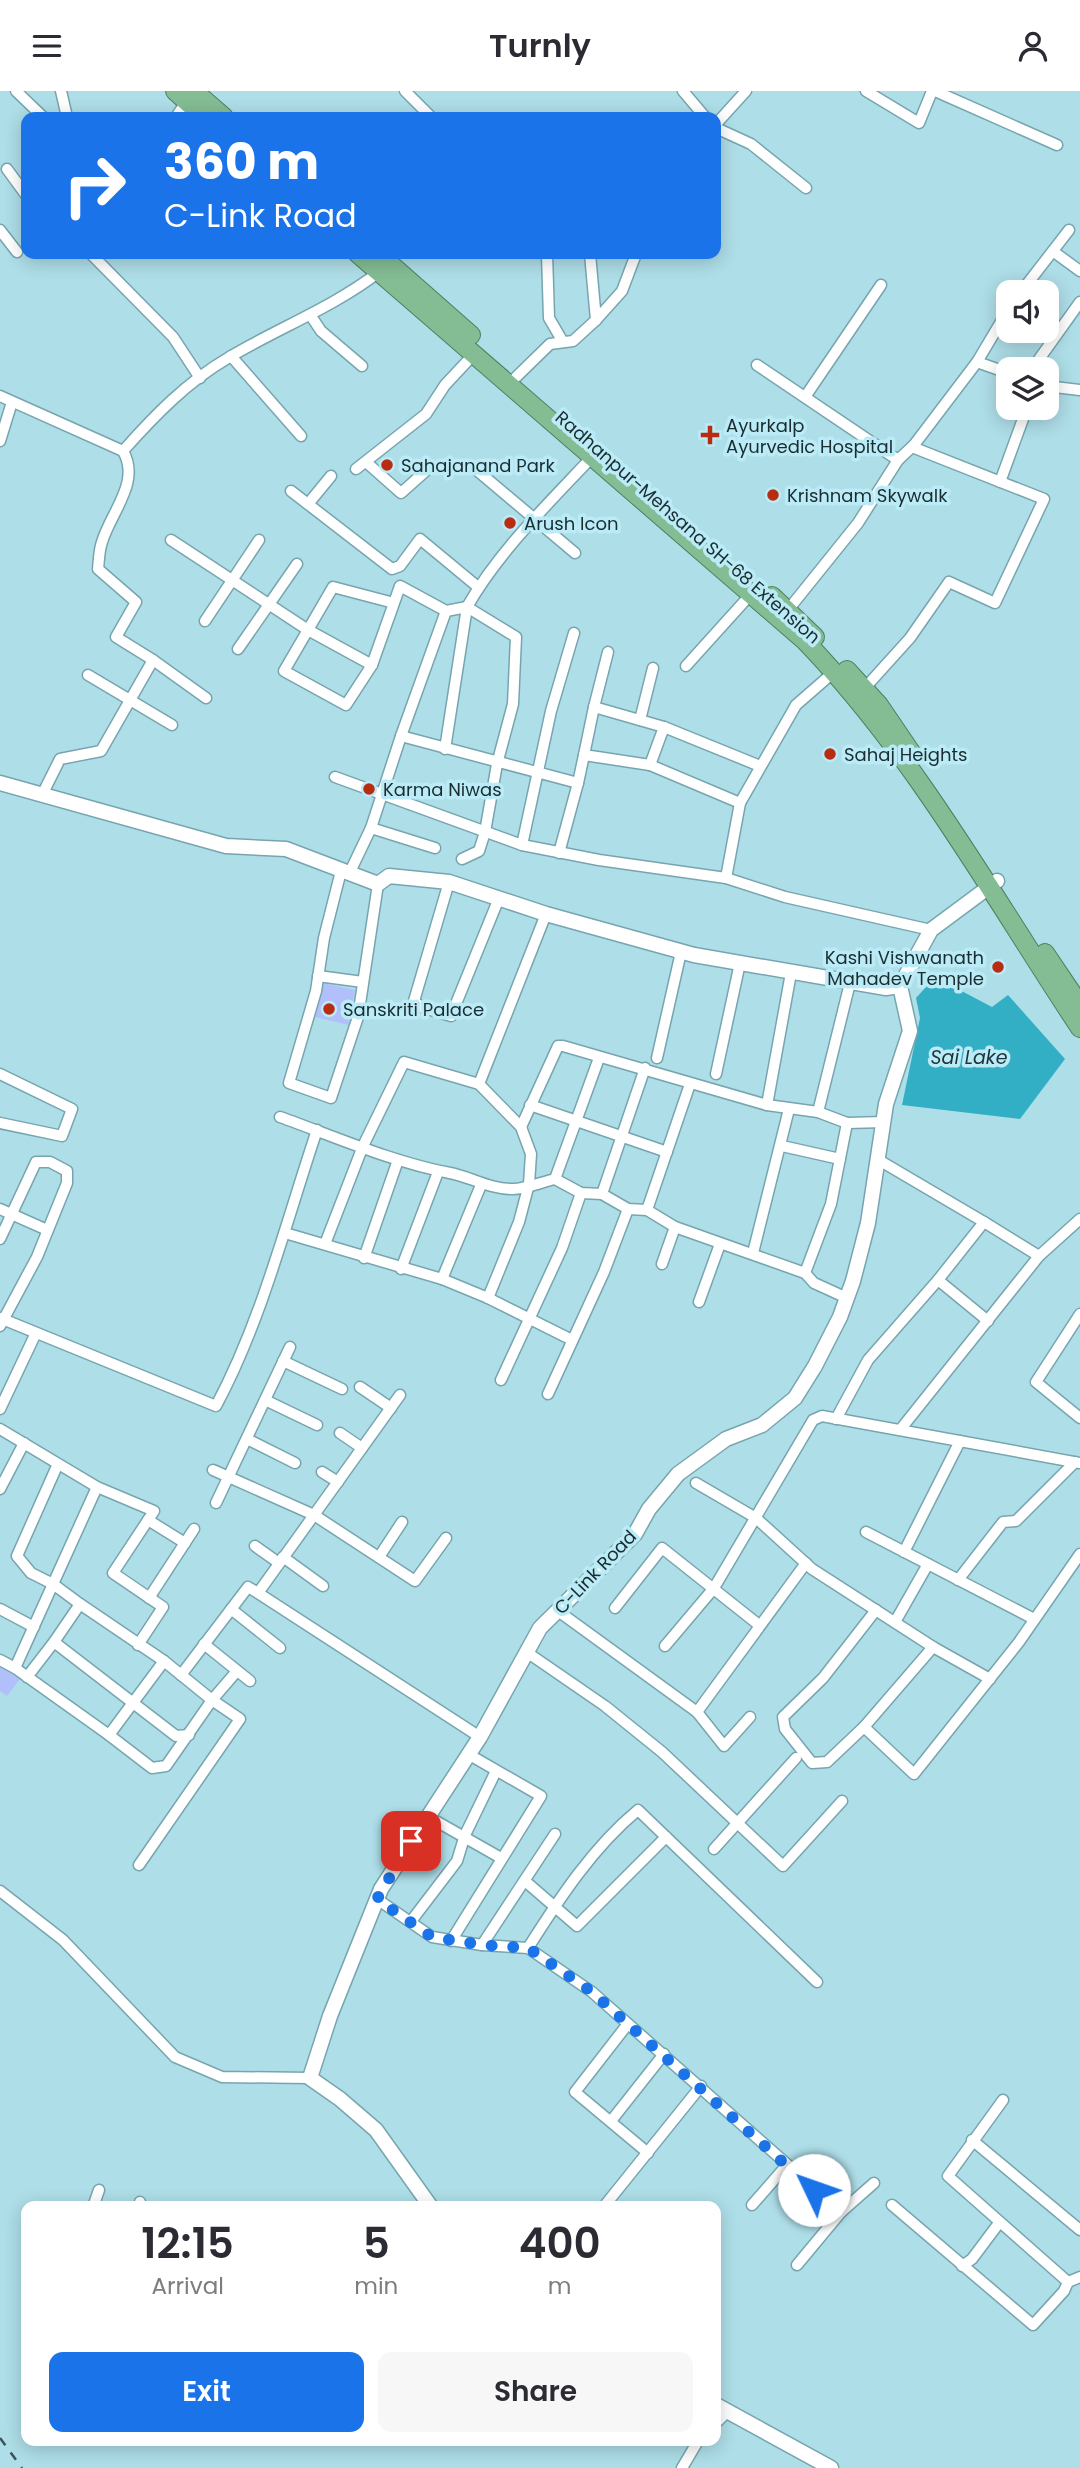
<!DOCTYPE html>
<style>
:root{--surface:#fff;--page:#f7f7f7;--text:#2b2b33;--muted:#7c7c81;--accent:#1a73e8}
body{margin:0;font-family:Poppins,sans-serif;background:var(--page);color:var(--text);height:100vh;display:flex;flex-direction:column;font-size:26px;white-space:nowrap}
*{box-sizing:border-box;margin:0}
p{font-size:23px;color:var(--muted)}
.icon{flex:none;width:38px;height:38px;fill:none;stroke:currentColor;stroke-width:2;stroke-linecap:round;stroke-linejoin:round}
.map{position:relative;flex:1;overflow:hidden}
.details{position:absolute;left:21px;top:2110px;width:700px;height:245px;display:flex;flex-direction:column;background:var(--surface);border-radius:14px;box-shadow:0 4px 18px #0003}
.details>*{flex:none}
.banner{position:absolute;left:21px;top:21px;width:700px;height:147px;border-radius:14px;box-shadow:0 4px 18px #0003;background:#1a73e8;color:#fff;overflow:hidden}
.tools{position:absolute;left:996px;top:189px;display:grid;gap:14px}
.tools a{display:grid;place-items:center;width:63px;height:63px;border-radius:14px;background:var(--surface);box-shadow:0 4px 18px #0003;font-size:35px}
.pin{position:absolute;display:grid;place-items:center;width:60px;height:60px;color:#fff;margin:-30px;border-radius:14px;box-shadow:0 4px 10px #0006}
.me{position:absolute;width:77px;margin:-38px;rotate:312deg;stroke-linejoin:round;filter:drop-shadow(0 0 5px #0008)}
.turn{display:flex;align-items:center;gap:24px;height:147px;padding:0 28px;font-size:32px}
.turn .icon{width:91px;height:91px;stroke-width:2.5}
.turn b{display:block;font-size:49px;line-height:60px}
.eta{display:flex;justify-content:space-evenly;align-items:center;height:119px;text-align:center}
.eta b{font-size:42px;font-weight:600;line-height:49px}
.action{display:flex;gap:14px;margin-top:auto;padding:14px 28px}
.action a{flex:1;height:80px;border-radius:14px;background:var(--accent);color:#fff;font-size:28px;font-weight:600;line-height:80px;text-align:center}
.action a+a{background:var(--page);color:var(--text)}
header{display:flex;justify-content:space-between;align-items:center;height:91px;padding:0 28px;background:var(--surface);font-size:32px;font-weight:600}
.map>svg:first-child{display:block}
</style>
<header><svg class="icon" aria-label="menu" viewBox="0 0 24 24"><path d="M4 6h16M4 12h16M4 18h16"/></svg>Turnly<svg class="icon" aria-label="person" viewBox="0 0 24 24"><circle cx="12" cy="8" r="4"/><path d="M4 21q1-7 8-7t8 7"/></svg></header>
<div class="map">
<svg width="1080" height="2377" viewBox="0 0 1080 2377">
<rect width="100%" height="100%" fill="#aedee8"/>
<g fill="#b1c0fa">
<path d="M 323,892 L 355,899 L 349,934 L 315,926 Z"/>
<path d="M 0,1576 L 20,1588 L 7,1605 L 0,1600 Z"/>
</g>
<path fill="#32afc5" d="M 935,886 L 992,916 L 1008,904 L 1065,968 L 1020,1028 L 902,1014 L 920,927 L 916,907 Z"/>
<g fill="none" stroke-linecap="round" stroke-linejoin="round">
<defs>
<g id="minor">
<path d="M 16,0 L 43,26"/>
<path d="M 61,0 L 67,26"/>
<path d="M 405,0 L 431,26"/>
<path d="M 683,0 L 705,26"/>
<path d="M 866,0 L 919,32 L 932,0"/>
<path d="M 935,0 L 1057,54"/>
<path d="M 176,26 L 188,8"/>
<path d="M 716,33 L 746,0"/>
<path d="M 716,37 L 751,53 L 806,97"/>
<path d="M 7,78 L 26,104"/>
<path d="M 0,139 L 17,161"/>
<path d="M 1054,161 L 1080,180"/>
<path d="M 91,163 L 173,246 L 200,287"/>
<path d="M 547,163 L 549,227 L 563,251"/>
<path d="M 590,163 L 596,229"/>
<path d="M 1021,201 L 1069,139"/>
<path d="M 311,225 L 321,240 L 362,275"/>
<path d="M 231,265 L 301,345"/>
<path d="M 977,271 L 1008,282"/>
<path d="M 757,274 L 898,369"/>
<path d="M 1032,278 L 1080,211"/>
<path d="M 509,293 L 550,253 L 573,250 L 596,229 L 622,200 L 636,163"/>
<path d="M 1046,295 L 1080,299"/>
<path d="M 0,305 L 123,360"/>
<path d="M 805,306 L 881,194"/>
<path d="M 0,350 L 12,311"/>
<path d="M 366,371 L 401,402 L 428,378"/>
<path d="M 473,376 L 575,462"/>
<path d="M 356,378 L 426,323 L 445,294 L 474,263"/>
<path d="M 1000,391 L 1027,317"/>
<path d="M 291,400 L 392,478 L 400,475 L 420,448 L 478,496"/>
<path d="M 308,413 L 331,385"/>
<path d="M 171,449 L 308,539 L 372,574"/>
<path d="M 394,512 L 333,496 L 284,580 L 346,614 L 372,574 L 400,495 L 446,520"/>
<path d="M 788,519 L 858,432 L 898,369 L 914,354 L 977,271 L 1008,219"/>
<path d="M 205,530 L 259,449"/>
<path d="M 238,558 L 297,473"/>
<path d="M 153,569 L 206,607"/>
<path d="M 686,575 L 751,503"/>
<path d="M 88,584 L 172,634"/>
<path d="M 864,598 L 910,547 L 949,491 L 995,512 L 1044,408 L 912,356"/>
<path d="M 594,616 L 608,561"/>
<path d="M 640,629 L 653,577"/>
<path d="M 664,636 L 650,674 L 740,712 L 796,614 L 835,580"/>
<path d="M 401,645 L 446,520 L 467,516 L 445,658"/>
<path d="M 650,674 L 584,664 L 594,616 L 664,636 L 760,675"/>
<path d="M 335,686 L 522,754 L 599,769 L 726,787 L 785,806 L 931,839"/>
<path d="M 578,692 L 584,664"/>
<path d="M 42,704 L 60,668 L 101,660 L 153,569 L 116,546 L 136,511 L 98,478 C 99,469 99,459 102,451 C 111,421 141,391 123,360 C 154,325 187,291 228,267 C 278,237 332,217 379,181"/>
<path d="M 371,737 L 435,757"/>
<path d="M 522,754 L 551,620 L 574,542"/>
<path d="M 462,768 L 479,760 L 485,741 L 497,673 L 513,613 L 516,546 L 467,516 C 499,460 548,413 592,366"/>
<path d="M 341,780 L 324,847 L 316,900 L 289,992 L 331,1007 L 358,926 L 378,793"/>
<path d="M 349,783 L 371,737 L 401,645 L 578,692 L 559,762"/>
<path d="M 726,787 L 740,712"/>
<path d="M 449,791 L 414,910 L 421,916 L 451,925 L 499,807"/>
<path d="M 318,885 L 363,891"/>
<path d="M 657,967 L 681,861"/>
<path d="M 716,983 L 740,872"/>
<path d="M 479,993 L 546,823"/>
<path d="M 530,1014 L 667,1061"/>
<path d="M 767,1014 L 791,882"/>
<path d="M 818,1021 L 850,892"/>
<path d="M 280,1026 C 336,1046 392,1071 450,1082 C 471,1086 489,1098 513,1098 C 525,1098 542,1091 555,1088 L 581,1102 L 602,1103 L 628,1118 L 647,1119 L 675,1136 L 805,1182 L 814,1192 L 847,1207"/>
<path d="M 0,1032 L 62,1045 L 72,1018 L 0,983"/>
<path d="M 521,1036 L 558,955 L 563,955 L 767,1014 L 818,1021 L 847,1032 L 884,1031"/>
<path d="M 782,1055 L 840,1068"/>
<path d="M 877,1068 L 984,1131"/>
<path d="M 555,1088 L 599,967"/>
<path d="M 602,1103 L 645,977"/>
<path d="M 0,1118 L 45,1138"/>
<path d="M 647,1119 L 690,993"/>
<path d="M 285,1142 L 442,1188 L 488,1207 L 572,1249"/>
<path d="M 0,1148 L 36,1071 L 50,1071 L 67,1080 L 67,1092 L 37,1166 L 0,1235"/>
<path d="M 325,1153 L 363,1055 L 404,971 L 479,993 L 521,1036 L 531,1063 L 529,1093 L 519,1131 L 488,1207"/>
<path d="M 753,1162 L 789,1018"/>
<path d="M 364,1167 L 398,1069"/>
<path d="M 662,1173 L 675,1136"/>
<path d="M 401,1178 L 438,1081"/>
<path d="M 805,1182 L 831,1113 L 847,1032"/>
<path d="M 442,1188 L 481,1094"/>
<path d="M 938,1189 L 988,1230"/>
<path d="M 699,1211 L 720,1153"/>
<path d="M 1080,1223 L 1036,1291 L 1080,1327"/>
<path d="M 0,1227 L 216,1315 C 262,1229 286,1131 317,1039"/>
<path d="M 283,1270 L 342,1298"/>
<path d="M 501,1289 L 562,1157 L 581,1102"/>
<path d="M 360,1296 L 391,1317"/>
<path d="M 548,1303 L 604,1181 L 628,1118"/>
<path d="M 400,1304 L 314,1424 L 415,1490 L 446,1447"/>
<path d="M 265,1309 L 317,1334"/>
<path d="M 0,1318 L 35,1244"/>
<path d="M 836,1328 L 868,1269 L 938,1189 L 984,1131 L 1039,1165 L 1080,1128"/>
<path d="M 0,1338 L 97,1396 L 154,1420 L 113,1482 L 163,1516 L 138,1554"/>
<path d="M 900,1339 L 1039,1165"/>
<path d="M 340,1342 L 362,1357"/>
<path d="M 247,1348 L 295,1372"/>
<path d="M 57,1375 L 17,1465 L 31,1482 L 53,1493 L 97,1396"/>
<path d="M 322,1381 L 338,1391"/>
<path d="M 696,1392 L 756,1427 L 812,1478 L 933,1556 L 990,1588"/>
<path d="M 0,1398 L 24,1352"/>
<path d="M 216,1412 L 290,1256"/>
<path d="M 148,1429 L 185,1452"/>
<path d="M 866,1441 L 1034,1528"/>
<path d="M 255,1455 L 279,1472"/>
<path d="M 904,1461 L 960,1350"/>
<path d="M 283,1466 L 323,1495"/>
<path d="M 379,1466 L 402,1431"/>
<path d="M 958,1489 L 1003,1431 L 1016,1430 L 1075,1371"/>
<path d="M 258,1502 L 480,1646"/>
<path d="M 149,1507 L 194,1438"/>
<path d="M 80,1513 L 164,1570"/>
<path d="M 615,1517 L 662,1457 L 759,1534"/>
<path d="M 0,1518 L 34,1536"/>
<path d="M 231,1518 L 280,1557"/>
<path d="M 558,1520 L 697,1621 L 806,1472"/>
<path d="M 895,1531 L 928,1473"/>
<path d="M 204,1553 L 250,1590"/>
<path d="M 665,1555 L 714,1497 L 813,1329 L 822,1325 L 1080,1372"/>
<path d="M 933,1556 L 864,1636 L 914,1683 L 1019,1551 L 1080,1463"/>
<path d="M 528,1562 L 605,1615 L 662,1661 L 783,1775 L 842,1710"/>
<path d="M 0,1569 L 15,1577 L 53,1493 L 80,1513 L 54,1551"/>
<path d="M 15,1577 L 109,1644 L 164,1570 L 212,1609 L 237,1580"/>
<path d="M 181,1584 L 248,1496 L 258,1502 L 314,1424 L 213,1379"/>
<path d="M 27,1586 L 54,1551 L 176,1645 L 189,1644"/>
<path d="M 697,1621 L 724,1655 L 750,1626"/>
<path d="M 864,1636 L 827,1671 L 812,1672 L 785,1638 L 783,1626 L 823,1587 L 876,1519"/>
<path d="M 109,1644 L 152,1677 L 166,1675 L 212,1609 L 240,1628 L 139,1774"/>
<path d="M 427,1725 L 501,1767"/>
<path d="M 714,1758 L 796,1667"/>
<path d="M 525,1790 L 577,1835 L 666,1746"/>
<path d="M 0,1800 L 63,1849 L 175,1966 L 222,1986 L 310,1987"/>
<path d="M 377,1808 L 432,1846 L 482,1854 L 528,1857 L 592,1901 L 841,2121 L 797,2174"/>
<path d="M 412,1829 L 457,1770 L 465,1744 L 496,1680"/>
<path d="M 451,1850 L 541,1705 L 468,1663"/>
<path d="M 482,1854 L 555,1743"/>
<path d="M 528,1857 C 559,1808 593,1756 638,1719 L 817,1891"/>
<path d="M 627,1934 L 575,2001 L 648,2062"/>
<path d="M 1003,2009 L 948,2085 L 1068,2191"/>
<path d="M 611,2030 L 664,1963"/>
<path d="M 972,2049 L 1080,2139"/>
<path d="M 606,2113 L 701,1995"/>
<path d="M 752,2114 L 787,2074"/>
<path d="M 892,2114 L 1033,2234 L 1064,2200 L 1068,2191 L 1080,2186"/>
<path d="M 93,2116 L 99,2099"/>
<path d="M 139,2116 L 140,2111"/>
<path d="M 841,2121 L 874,2092"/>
<path d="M 962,2175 L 972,2168 L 999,2132"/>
<path d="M 716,2332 L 727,2321"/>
<path d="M 682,2377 L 698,2350"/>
</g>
<g id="tertiary">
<path d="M 0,692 L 226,755 L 286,758 L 378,793 L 389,785 L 449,791 L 546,823 L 694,864 L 886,897 L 900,895"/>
<path d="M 431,2116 L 376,2039 L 340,2008 L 310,1987 L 330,1925 L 381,1798 L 480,1646 L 540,1537 L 635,1443 L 649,1418 L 678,1383 L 726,1348 L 762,1334 L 795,1307 L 815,1275 L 840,1226 L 853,1190 L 868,1132 L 886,1013 L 910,940 L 900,895 L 931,839 L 997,790"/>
<path d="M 716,2314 L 831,2377"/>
</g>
<g id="trunk">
<path d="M 175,0 L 204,26"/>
<path d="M 194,0 L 224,26"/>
<path d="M 358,163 L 805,550 C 915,664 993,806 1080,937"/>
<path d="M 379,163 L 471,244"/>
<path d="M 772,505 L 815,546"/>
<path d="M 847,579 L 879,614 L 913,664"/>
<path d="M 1045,862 L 1080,914"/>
</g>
</defs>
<use href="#minor" stroke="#77a5af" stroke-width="13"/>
<use href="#tertiary" stroke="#77a5af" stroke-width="17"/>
<use href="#trunk" stroke="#4b8060" stroke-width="20"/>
<use href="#minor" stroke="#fff" stroke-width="10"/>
<use href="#tertiary" stroke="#fff" stroke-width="14"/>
<use href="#trunk" stroke="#84bc94" stroke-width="18"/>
<path stroke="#3b555a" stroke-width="2.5" stroke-dasharray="9 9" stroke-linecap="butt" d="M 0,2347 L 22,2377"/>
</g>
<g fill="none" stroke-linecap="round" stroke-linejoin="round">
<path stroke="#1a73e8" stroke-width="12" stroke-dasharray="0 21.6" d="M 411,1750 L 377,1808 L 432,1846 L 482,1854 L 528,1857 L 592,1901 L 814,2099"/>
</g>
<g fill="#b82c12" stroke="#bbebf6" stroke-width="2.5">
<path d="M706.5 333.5h7v7h7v7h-7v7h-7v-7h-7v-7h7z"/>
<circle cx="387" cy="374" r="7"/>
<circle cx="773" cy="404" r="7"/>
<circle cx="510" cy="432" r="7"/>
<circle cx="830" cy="663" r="7"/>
<circle cx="369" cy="698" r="7"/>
<circle cx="998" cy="876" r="7"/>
<circle cx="329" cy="918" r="7"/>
</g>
<g text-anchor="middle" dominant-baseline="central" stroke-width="7" stroke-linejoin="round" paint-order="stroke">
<g font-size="18" fill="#1a2d31" stroke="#bbebf6" text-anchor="start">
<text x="726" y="334">Ayurkalp<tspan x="726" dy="21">Ayurvedic Hospital</tspan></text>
<text x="401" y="374">Sahajanand Park</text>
<text x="787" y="404">Krishnam Skywalk</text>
<text x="524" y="432">Arush Icon</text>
<text x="844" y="663">Sahaj Heights</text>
<text x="383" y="698">Karma Niwas</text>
<text x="984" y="866" text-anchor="end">Kashi Vishwanath<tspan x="984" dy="21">Mahadev Temple</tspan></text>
<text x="343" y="918">Sanskriti Palace</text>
</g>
<g font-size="18" fill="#1a2d31" stroke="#bbebf6">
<text transform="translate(688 436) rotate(41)">Radhanpur-Mehsana SH-68 Extension</text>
<text transform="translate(595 1481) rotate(-46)">C-Link Road</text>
</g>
<g font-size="19" font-style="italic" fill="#1a343a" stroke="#bbebf6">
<text x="969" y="966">Sai Lake</text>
</g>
</g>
</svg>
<div class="tools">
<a><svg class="icon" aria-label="sound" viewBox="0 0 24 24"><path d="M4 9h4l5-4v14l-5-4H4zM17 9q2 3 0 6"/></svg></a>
<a><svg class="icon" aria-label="layers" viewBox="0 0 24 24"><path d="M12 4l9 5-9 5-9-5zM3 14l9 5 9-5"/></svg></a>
</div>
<div class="pin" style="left:411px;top:1750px;background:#d93025"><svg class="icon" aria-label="arrive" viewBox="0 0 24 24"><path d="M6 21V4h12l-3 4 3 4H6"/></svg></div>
<svg class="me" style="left:814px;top:2099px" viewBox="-20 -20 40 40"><circle r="19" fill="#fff"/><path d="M0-13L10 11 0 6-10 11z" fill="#1a73e8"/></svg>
<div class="banner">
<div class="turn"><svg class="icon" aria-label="right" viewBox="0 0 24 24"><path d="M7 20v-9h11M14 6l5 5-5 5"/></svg><div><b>360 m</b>C-Link Road</div></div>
</div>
<section class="details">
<div class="eta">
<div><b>12:15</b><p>Arrival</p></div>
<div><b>5</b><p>min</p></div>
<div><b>400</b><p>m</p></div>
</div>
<div class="action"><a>Exit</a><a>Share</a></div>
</section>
</div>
